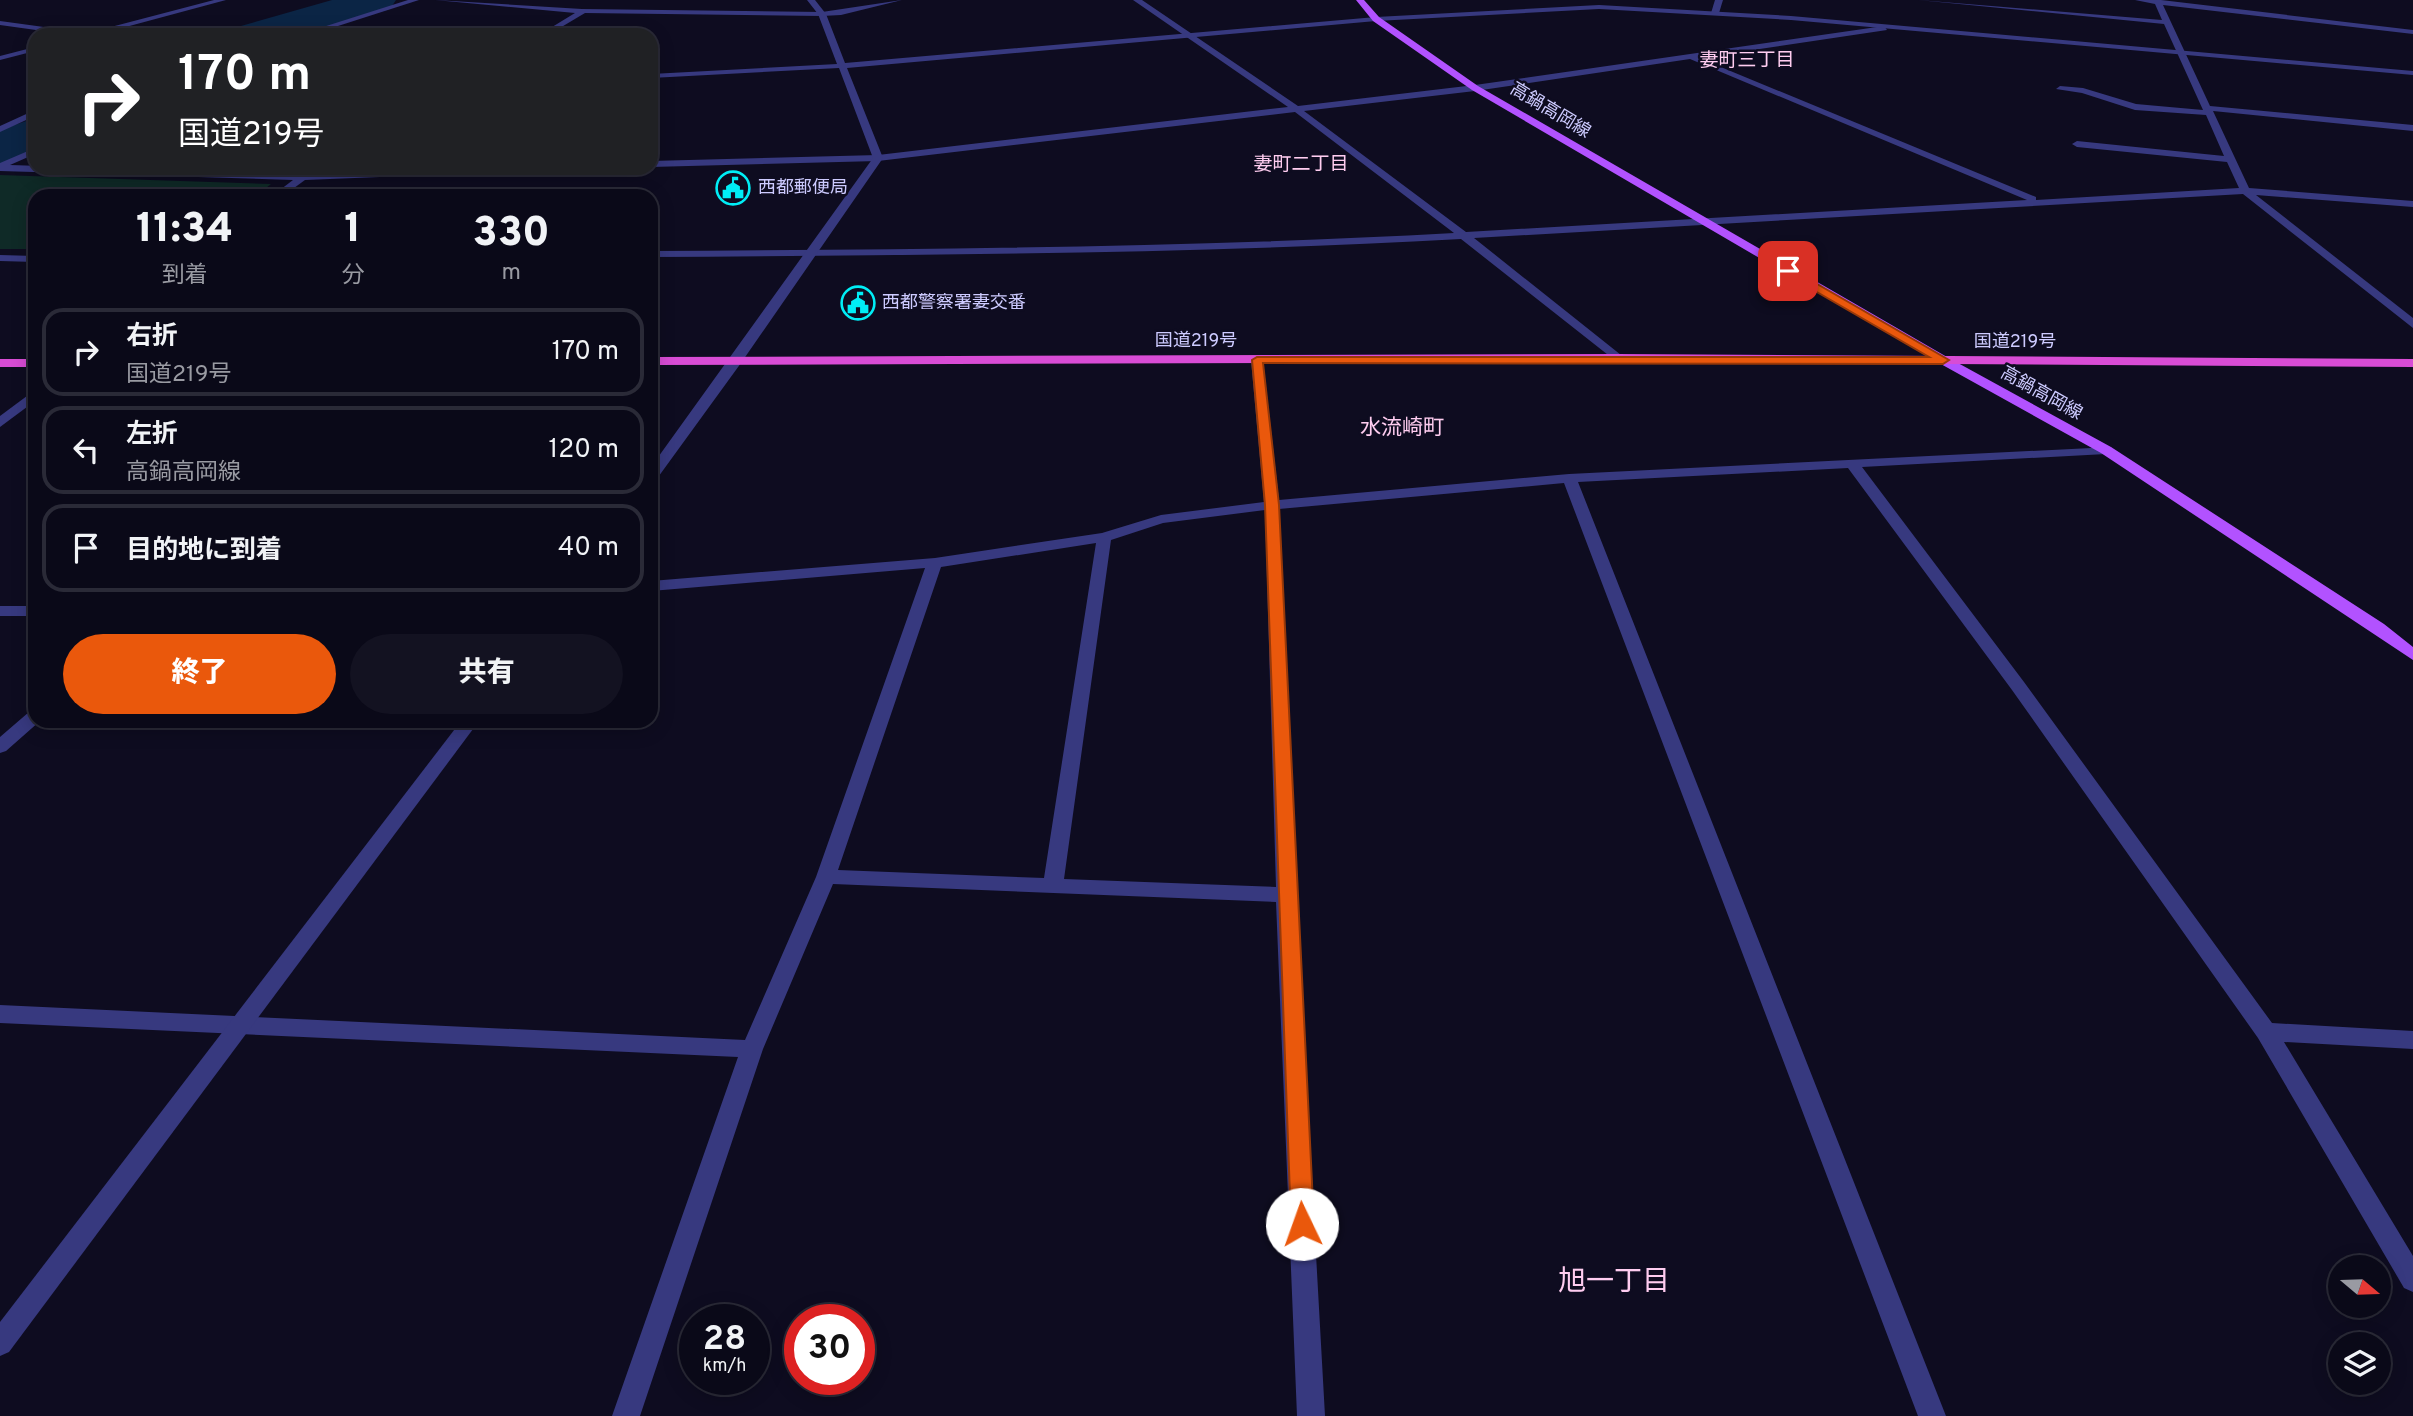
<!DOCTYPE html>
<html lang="ja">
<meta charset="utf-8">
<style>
:root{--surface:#0a0918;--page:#131221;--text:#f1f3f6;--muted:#999aa2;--line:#2a2a37;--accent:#ea580c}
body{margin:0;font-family:Overpass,"Noto Sans JP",sans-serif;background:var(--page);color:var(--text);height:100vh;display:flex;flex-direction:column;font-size:26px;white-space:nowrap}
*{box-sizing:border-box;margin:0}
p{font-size:23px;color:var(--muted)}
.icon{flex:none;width:38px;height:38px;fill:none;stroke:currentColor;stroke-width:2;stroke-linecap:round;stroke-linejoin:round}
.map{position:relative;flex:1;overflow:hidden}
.panel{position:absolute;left:28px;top:189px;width:630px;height:539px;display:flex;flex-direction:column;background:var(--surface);border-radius:21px;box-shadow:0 4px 18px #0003,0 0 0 2px var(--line)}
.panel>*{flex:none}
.guide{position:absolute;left:28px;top:28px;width:630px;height:147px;border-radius:21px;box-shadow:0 4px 18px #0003,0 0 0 2px var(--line);background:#202124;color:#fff;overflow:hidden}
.needle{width:46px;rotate:109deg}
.buttons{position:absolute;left:2328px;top:1255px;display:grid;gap:14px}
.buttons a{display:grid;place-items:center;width:63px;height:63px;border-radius:50%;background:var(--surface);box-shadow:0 4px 18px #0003,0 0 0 2px var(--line);font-size:35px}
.speed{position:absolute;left:679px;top:1304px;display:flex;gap:14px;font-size:35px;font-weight:700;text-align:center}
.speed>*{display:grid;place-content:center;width:91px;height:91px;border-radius:50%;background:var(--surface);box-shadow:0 4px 18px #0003,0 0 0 2px var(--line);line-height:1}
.speed small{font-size:18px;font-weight:400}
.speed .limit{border:10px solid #d22;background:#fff;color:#111}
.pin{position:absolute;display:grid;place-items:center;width:60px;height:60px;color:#fff;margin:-30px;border-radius:14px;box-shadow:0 4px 10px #0006}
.me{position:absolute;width:77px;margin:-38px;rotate:357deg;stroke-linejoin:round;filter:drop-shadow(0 0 5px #0008)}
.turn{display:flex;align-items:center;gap:24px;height:147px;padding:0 35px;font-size:32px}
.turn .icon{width:91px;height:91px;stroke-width:2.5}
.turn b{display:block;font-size:49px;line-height:60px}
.eta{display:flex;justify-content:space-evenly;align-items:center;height:119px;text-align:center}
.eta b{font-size:42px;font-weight:800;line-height:49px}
.action{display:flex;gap:14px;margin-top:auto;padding:14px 35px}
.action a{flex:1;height:80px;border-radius:42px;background:var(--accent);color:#fff;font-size:28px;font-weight:800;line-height:80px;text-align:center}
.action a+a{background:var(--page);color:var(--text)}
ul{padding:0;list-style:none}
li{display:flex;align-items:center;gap:21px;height:88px;margin:0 14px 10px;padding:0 21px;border:4px solid var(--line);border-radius:21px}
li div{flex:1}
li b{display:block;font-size:26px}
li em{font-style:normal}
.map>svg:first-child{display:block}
</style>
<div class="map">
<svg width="2413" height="1416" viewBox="0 0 2413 1416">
<rect width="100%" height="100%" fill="#0e0c20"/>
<path fill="#0f2a27" d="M 0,175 L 271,184 L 256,196 L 35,196 L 35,249 L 0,249 Z"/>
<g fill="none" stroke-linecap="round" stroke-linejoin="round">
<g fill="#0b2545" fill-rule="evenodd">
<path d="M 332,0 L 396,0 L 390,9 L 302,35 L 235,35 L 241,26 Z"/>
<path d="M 35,118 L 35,153 L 0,166 L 0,130 Z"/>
</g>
<g fill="#37397f" fill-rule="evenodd">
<path d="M 408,0 L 419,0 L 310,35 L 298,35 Z"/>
<path d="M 435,0 L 582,9 L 822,12 L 902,0 L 841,15 L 822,16 L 585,13 L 548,35 L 539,35 L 575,13 Z"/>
<path d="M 1133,0 L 1142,0 L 1298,106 L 1475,85 L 1884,26 L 1887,30 L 1699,58 L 2036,197 L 2036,200 L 2239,188 L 2227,162 L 2077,147 L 2072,144 L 2077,141 L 2224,156 L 2206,115 L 2135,110 L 2082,93 L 2056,89 L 2060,86 L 2083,88 L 2136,104 L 2203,110 L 2164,24 L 1918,0 L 2162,20 L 2155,4 L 2135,0 L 2161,0 L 2413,30 L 2413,34 L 2163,5 L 2210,106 L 2413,125 L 2413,131 L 2213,111 L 2249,188 L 2413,201 L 2413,207 L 2256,195 L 2413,318 L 2413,328 L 2243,194 L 1474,238 L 1621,355 L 1621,361 L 1617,362 L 1461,239 C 1191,254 921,255 651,257 L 651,251 C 919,249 1186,248 1454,233 L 1295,112 L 878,161 L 651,167 L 651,161 L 878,155 L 1288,107 ZM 1690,59 L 2027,200 L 1466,232 L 1304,111 L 1475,91 Z"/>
<path d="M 1715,0 L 1723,0 L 1719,13 L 1715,15 L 1711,13 Z"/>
<path d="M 35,110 L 35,116 L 0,132 L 0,126 Z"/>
<path d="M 35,148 L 35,154 L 10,165 L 300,174 L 537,168 L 532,171 L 305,180 L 283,196 L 272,196 L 293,180 L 0,171 L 0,163 Z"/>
<path d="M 0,255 L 35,256 L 35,262 L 0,261 Z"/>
<path d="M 1257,356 L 1263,360 L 1279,500 L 1569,474 L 2111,447 L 2113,450 L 2106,454 L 1862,467 L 2024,682 L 2272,1023 L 2413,1031 L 2413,1049 L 2284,1042 L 2413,1256 L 2413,1292 L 2404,1288 L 2258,1038 L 2012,690 L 1848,468 L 1578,482 L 1946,1416 L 1918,1416 L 1564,483 L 1279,509 L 1296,895 L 1325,1416 L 1297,1416 L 1276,902 L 833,884 L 763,1049 L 640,1416 L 612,1416 L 738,1057 L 0,1023 L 0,1005 L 745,1040 L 816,877 L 925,568 L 651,591 L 651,581 L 935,558 L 1102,533 L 1161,515 L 1264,502 L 1251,360 ZM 1265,510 L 1276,887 L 1064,879 L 1111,540 L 1163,523 ZM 1096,543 L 1044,878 L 838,870 L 941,567 Z"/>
<path d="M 35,390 L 35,401 L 0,427 L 0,416 Z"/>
<rect x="0" y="606" width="35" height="10"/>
<path d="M 35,710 L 35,721 L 40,721 L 6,751 L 0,753 L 0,737 L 29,712 Z"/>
</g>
<g fill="#37397f" fill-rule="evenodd">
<path d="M 214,0 L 226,0 L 96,35 L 72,35 L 0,25 L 0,21 L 88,33 Z"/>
<path d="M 807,0 L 815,0 L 826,14 L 845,63 L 1376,17 L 1599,5 L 1791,16 L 2413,71 L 2413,75 L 1791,20 L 1599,9 L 1376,21 L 847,68 L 883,158 L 741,363 L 656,480 L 651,481 L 651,467 L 873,158 L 839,68 L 651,78 L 651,74 L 837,64 L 818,14 Z"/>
<path d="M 35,47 L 35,51 L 0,60 L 0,56 Z"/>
<path d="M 461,721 L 479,721 L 9,1352 L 0,1356 L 0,1322 Z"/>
</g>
<path fill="#b252ff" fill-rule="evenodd" d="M 1356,0 L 1364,0 L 1379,17 L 1478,86 L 1947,357 L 2111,447 L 2384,624 L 2413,647 L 2413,660 L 2101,453 L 1939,363 L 1472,90 L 1373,21 Z"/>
<g fill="#d84cd5" fill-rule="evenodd">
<path d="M 1617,354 L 2413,359 L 2413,367 L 1617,362 L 651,365 L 651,357 Z"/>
<rect x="0" y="359" width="35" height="8"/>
</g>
</g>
<path fill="#ea580c" stroke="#983908" stroke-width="2" d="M 1784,269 L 1791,269 L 1949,360 L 1943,364 L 1263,363 L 1279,505 L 1314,1224 L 1310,1231 L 1302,1234 L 1294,1231 L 1291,1224 L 1265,505 L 1252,360 L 1257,357 L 1929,357 L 1784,273 Z"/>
<defs>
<symbol id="civic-ring" viewBox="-11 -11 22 22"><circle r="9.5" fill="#0e0c20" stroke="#00eef6" stroke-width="1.5"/><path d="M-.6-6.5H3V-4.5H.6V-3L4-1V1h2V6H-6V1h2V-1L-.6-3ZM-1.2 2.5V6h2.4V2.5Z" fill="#00eef6"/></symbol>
</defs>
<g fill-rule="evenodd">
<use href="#civic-ring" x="714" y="169" width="38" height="38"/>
<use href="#civic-ring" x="839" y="284" width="38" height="38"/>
</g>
<g text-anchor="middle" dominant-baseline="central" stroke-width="5" stroke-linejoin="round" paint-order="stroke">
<g font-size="18" fill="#cdcbff" stroke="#0e0c20">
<text transform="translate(1550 111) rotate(31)">高鍋高岡線</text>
<text x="1196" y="341">国道219号</text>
<text x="2015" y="342">国道219号</text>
<text transform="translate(2041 394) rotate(29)">高鍋高岡線</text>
</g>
<g font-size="18" fill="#cdcbff" stroke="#0e0c20" text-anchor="start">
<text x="758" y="188">西都郵便局</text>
<text x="882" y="303">西都警察署妻交番</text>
</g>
<g font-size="19" fill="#ffcdf0" stroke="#0e0c20">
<text x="1747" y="61">妻町三丁目</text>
<text x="1301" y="165">妻町二丁目</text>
</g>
<g font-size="21" fill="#ffcdf0" stroke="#0e0c20">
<text x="1402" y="428">水流崎町</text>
</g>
<g font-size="28" fill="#ffcdf0" stroke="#0e0c20">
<text x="1614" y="1283">旭一丁目</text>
</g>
</g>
</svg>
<div class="buttons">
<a><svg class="needle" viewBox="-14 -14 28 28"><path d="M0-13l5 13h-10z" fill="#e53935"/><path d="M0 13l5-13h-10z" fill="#999aa2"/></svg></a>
<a><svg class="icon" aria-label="layers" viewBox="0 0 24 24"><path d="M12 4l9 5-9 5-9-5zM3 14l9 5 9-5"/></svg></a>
</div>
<div class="speed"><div>28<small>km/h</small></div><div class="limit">30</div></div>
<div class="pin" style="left:1788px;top:271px;background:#d93025"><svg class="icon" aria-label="arrive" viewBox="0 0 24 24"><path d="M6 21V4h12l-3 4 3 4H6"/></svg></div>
<svg class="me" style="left:1302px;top:1224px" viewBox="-20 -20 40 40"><circle r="19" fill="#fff"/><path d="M0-13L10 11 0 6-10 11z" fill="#ea580c"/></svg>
<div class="guide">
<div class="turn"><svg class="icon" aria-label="right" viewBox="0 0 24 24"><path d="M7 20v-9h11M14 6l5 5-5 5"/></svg><div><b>170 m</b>国道219号</div></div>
</div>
<section class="panel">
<div class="eta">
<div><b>11:34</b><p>到着</p></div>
<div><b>1</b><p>分</p></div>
<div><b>330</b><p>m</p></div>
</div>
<ul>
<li><svg class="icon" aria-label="right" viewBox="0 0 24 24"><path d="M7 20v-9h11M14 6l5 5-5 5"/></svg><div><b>右折</b><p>国道219号</p></div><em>170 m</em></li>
<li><svg class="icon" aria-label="left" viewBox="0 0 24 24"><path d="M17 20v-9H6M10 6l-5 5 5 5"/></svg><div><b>左折</b><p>高鍋高岡線</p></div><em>120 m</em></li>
<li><svg class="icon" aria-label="arrive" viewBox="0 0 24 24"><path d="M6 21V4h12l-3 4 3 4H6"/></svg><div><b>目的地に到着</b></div><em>40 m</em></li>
</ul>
<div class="action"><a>終了</a><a>共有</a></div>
</section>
</div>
